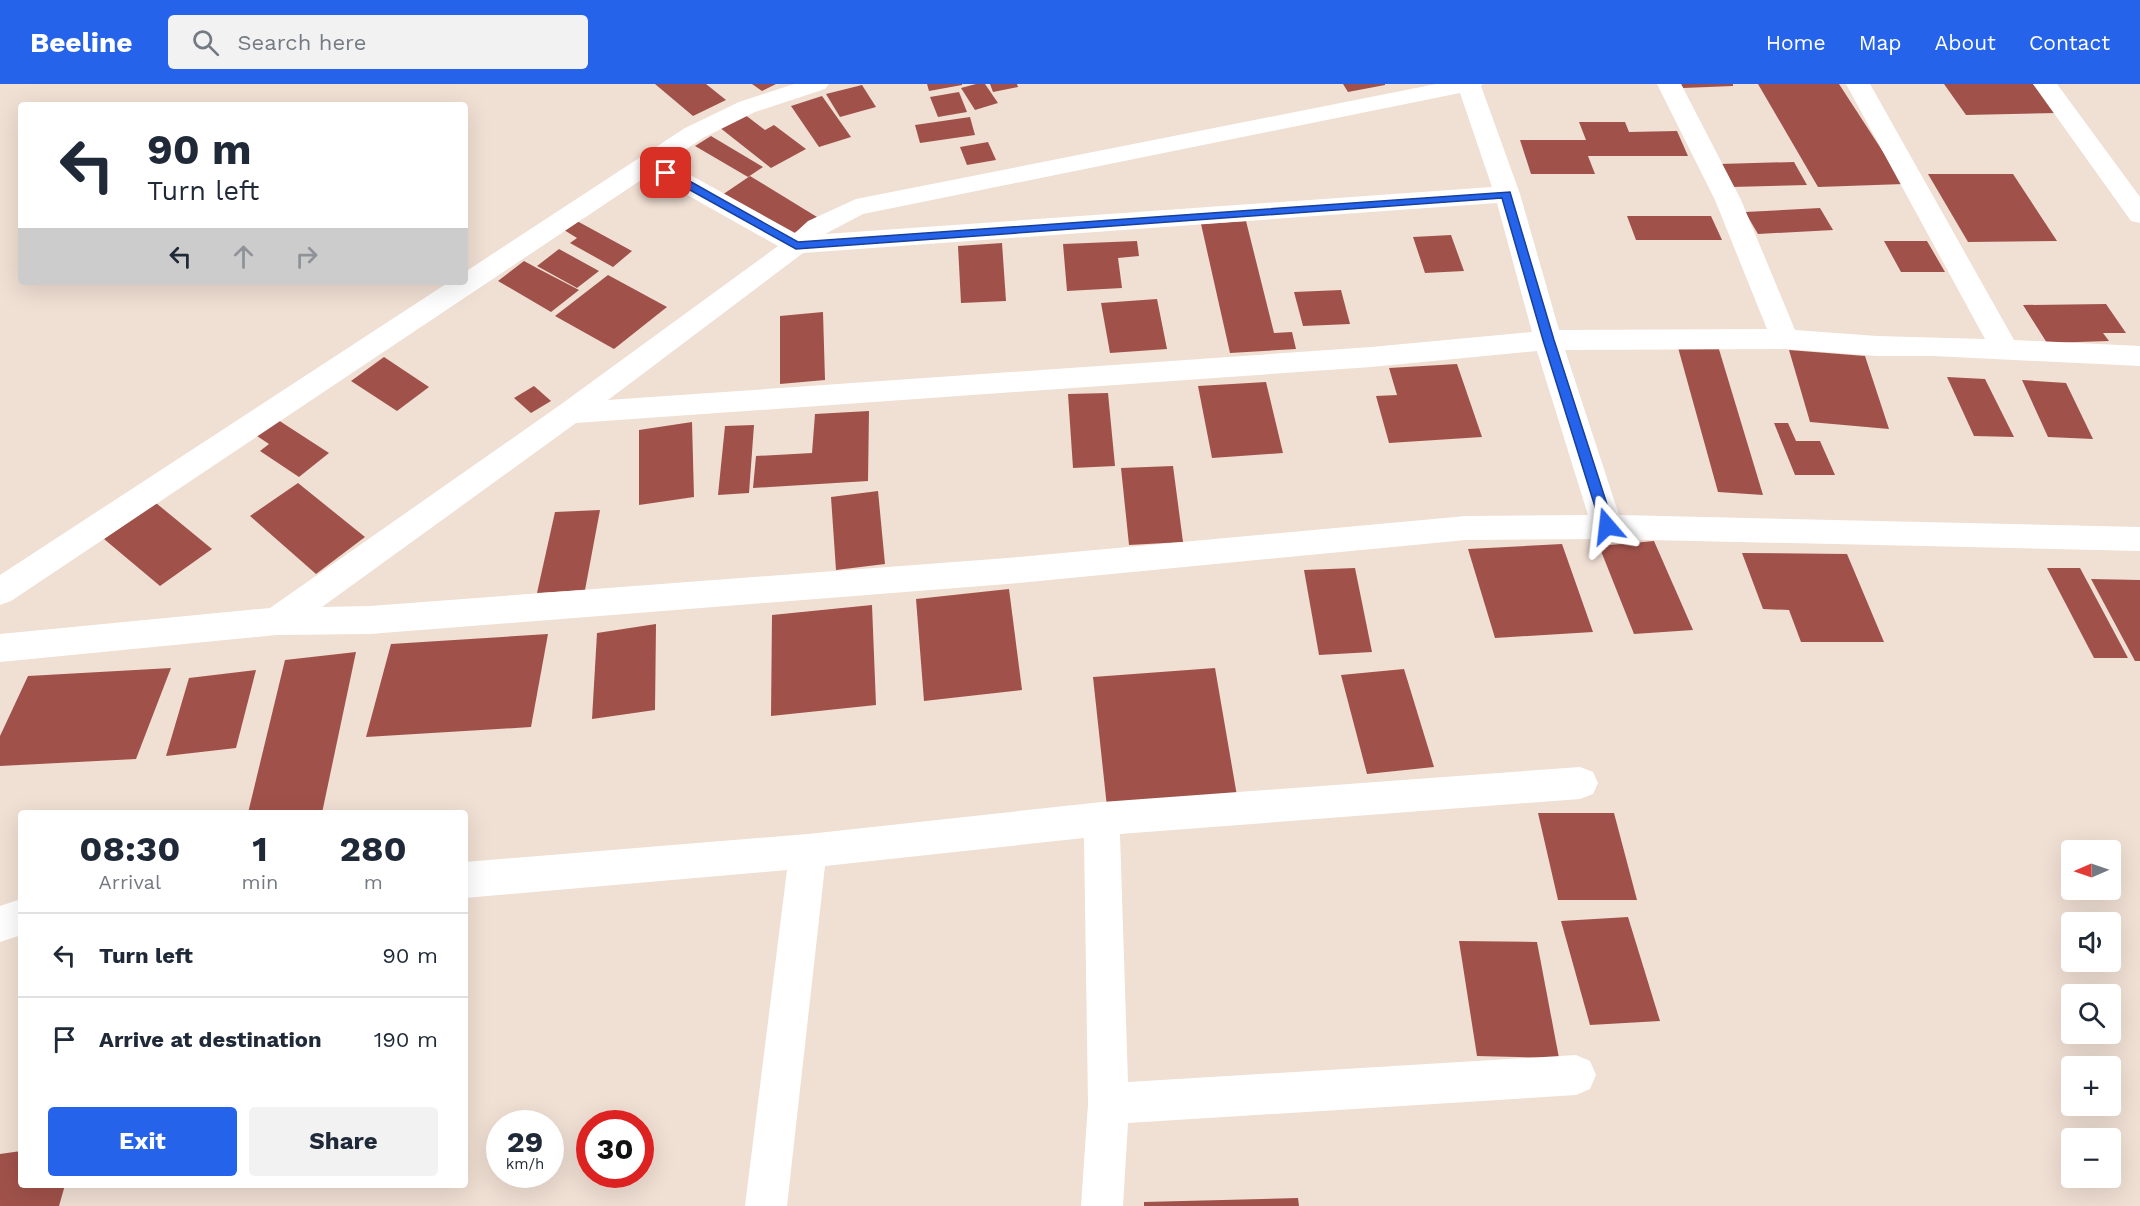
<!DOCTYPE html>
<meta charset="utf-8">
<style>
:root{--surface:#fff;--page:#f2f2f3;--text:#1f2937;--muted:#747a83;--line:#e0e1e3;--accent:#2563eb}
body{margin:0;font-family:"Work Sans",sans-serif;background:var(--page);color:var(--text);height:100vh;display:flex;flex-direction:column;font-size:22px;white-space:nowrap}
*{box-sizing:border-box;margin:0}
p{font-size:20px;color:var(--muted)}
.icon{flex:none;width:33px;height:33px;fill:none;stroke:currentColor;stroke-width:2;stroke-linecap:round;stroke-linejoin:round}
.map{position:relative;flex:1;overflow:hidden}
.details{position:absolute;left:18px;top:726px;width:450px;height:378px;display:flex;flex-direction:column;background:var(--surface);border-radius:6px;box-shadow:0 6px 24px #0002}
.details>*{flex:none}
.banner{position:absolute;left:18px;top:18px;width:450px;height:183px;border-radius:6px;box-shadow:0 6px 24px #0002;background:#fff;color:var(--text);overflow:hidden}
.needle{width:39px;rotate:268deg}
.controls{position:absolute;left:2061px;top:756px;display:grid;gap:12px}
.controls a{display:grid;place-items:center;width:60px;height:60px;border-radius:6px;background:var(--surface);box-shadow:0 6px 24px #0002;font-size:30px}
.speed{position:absolute;left:486px;top:1026px;display:flex;gap:12px;font-size:30px;font-weight:700;text-align:center}
.speed>*{display:grid;place-content:center;width:78px;height:78px;border-radius:50%;background:var(--surface);box-shadow:0 6px 24px #0002;line-height:1}
.speed small{font-size:15px;font-weight:400}
.speed .limit{border:9px solid #d22;background:#fff;color:#111}
.pin{position:absolute;display:grid;place-items:center;width:51px;height:51px;color:#fff;margin:-26px;border-radius:12px;box-shadow:0 3px 9px #0006}
.me{position:absolute;width:66px;margin:-33px;rotate:343deg;stroke-linejoin:round;filter:drop-shadow(0 0 4px #0008)}
.turn{display:flex;align-items:center;gap:21px;height:126px;padding:0 30px;font-size:27px}
.turn .icon{width:78px;height:78px;stroke-width:2.5}
.turn b{display:block;font-size:42px;line-height:51px}
.lanes{display:flex;align-items:center;height:57px;padding:0 30px;background:#0003;justify-content:center;gap:30px;direction:ltr}
.lanes .off{opacity:.35}
.eta{display:flex;justify-content:space-evenly;align-items:center;height:102px;text-align:center}
.eta b{font-size:36px;font-weight:700;line-height:42px}
.cta{display:flex;gap:12px;margin-top:auto;padding:12px 30px}
.cta a{flex:1;height:69px;border-radius:6px;background:var(--accent);color:#fff;font-size:24px;font-weight:700;line-height:69px;text-align:center}
.cta a+a{background:var(--page);color:var(--text)}
ul{padding:0;list-style:none}
li{display:flex;align-items:center;gap:18px;height:84px;padding:0 30px;border-top:2px solid var(--line)}
li div{flex:1}
li b{display:block;font-size:22px}
li em{font-style:normal}
header{display:flex;align-items:center;gap:36px;box-sizing:border-box;height:84px;padding:0 30px;background:var(--accent);color:#fff}
header strong{font-size:28px}
nav{display:flex;gap:33px;margin-inline-start:auto;font-size:21px}
.search{width:420px;height:54px;background:var(--page);display:flex;align-items:center;gap:15px;box-sizing:border-box;padding:0 21px;border-radius:6px;color:var(--muted);font-size:22px}
.map>svg:first-child{display:block}
</style>
<header>
<strong>Beeline</strong>
<div class="search"><svg class="icon" aria-label="search" viewBox="0 0 24 24"><circle cx="10" cy="10" r="6"/><path d="M15 15l6 6"/></svg>Search here</div>
<nav><a>Home</a><a>Map</a><a>About</a><a>Contact</a></nav>
</header>
<div class="map">
<svg width="2140" height="1122" viewBox="0 0 2140 1122">
<rect width="100%" height="100%" fill="#f0dfd3"/>
<g fill="#a0524a">
<path d="M 655,0 L 706,0 L 726,16 L 693,32 Z"/>
<path d="M 752,0 L 776,0 L 762,7 Z"/>
<path d="M 927,0 L 962,0 L 962,1 L 929,7 Z"/>
<path d="M 976,0 L 985,0 L 998,19 L 975,26 L 961,4 Z"/>
<path d="M 990,0 L 1017,0 L 1018,3 L 993,8 Z"/>
<path d="M 1343,0 L 1385,0 L 1385,1 L 1348,8 Z"/>
<path d="M 1681,0 L 1733,0 L 1733,2 L 1683,4 Z"/>
<path d="M 1758,0 L 1839,0 L 1904,100 L 1818,103 Z"/>
<path d="M 1944,0 L 2033,0 L 2056,29 L 1966,31 Z"/>
<path d="M 862,1 L 876,23 L 840,33 L 826,10 Z"/>
<path d="M 959,8 L 967,28 L 938,33 L 930,13 Z"/>
<path d="M 822,12 L 851,53 L 819,63 L 791,22 Z"/>
<path d="M 744,30 L 765,46 L 774,41 L 806,65 L 771,84 L 719,43 Z"/>
<path d="M 970,33 L 975,51 L 920,59 L 915,41 Z"/>
<path d="M 1579,38 L 1625,38 L 1629,48 L 1677,47 L 1688,72 L 1588,72 L 1595,90 L 1531,90 L 1520,56 L 1586,56 Z"/>
<path d="M 711,52 L 763,83 L 748,93 L 695,62 Z"/>
<path d="M 988,58 L 996,76 L 967,81 L 960,63 Z"/>
<path d="M 1794,78 L 1807,101 L 1731,103 L 1719,80 Z"/>
<path d="M 1928,90 L 2013,90 L 2057,157 L 1968,158 Z"/>
<path d="M 750,92 L 817,133 L 789,153 L 722,111 Z"/>
<path d="M 1820,124 L 1833,146 L 1758,150 L 1745,128 Z"/>
<path d="M 1627,132 L 1711,132 L 1722,156 L 1636,156 Z"/>
<path d="M 577,137 L 632,167 L 613,183 L 570,159 L 577,154 L 564,146 Z"/>
<path d="M 1246,137 L 1274,249 L 1292,248 L 1296,265 L 1230,269 L 1201,140 Z"/>
<path d="M 1451,151 L 1464,187 L 1425,189 L 1413,153 Z"/>
<path d="M 1137,157 L 1139,172 L 1118,174 L 1122,204 L 1067,207 L 1063,160 Z"/>
<path d="M 1884,157 L 1927,157 L 1945,188 L 1901,188 Z"/>
<path d="M 1002,159 L 1006,217 L 961,219 L 958,162 Z"/>
<path d="M 559,165 L 599,187 L 577,204 L 537,182 Z"/>
<path d="M 524,177 L 535,183 L 579,206 L 551,228 L 498,197 Z"/>
<path d="M 608,191 L 667,223 L 614,265 L 555,232 Z"/>
<path d="M 1341,206 L 1350,240 L 1303,242 L 1294,208 Z"/>
<path d="M 1157,215 L 1167,265 L 1110,269 L 1101,219 Z"/>
<path d="M 2106,220 L 2126,249 L 2103,249 L 2109,257 L 2047,259 L 2023,221 Z"/>
<path d="M 823,228 L 825,296 L 780,300 L 780,232 Z"/>
<path d="M 1677,260 L 1718,262 L 1763,411 L 1718,408 Z"/>
<path d="M 1789,266 L 1865,272 L 1889,345 L 1810,338 Z"/>
<path d="M 384,273 L 429,303 L 397,327 L 351,297 Z"/>
<path d="M 1457,280 L 1482,353 L 1389,359 L 1376,312 L 1397,311 L 1389,284 Z"/>
<path d="M 1947,293 L 1985,295 L 2014,353 L 1974,352 Z"/>
<path d="M 2022,296 L 2066,299 L 2093,355 L 2048,353 Z"/>
<path d="M 1266,298 L 1283,369 L 1212,374 L 1198,302 Z"/>
<path d="M 534,302 L 551,317 L 531,329 L 514,314 Z"/>
<path d="M 1108,309 L 1115,382 L 1073,384 L 1068,310 Z"/>
<path d="M 869,327 L 868,397 L 753,404 L 756,372 L 812,369 L 815,330 Z"/>
<path d="M 275,334 L 329,369 L 299,393 L 260,367 L 269,360 L 254,350 Z"/>
<path d="M 692,338 L 694,413 L 639,421 L 639,346 Z"/>
<path d="M 1774,339 L 1788,339 L 1796,357 L 1820,357 L 1835,391 L 1795,391 Z"/>
<path d="M 754,341 L 749,409 L 718,411 L 725,342 Z"/>
<path d="M 1173,382 L 1183,458 L 1129,461 L 1121,384 Z"/>
<path d="M 298,399 L 365,453 L 316,490 L 250,432 Z"/>
<path d="M 878,407 L 885,480 L 836,486 L 831,413 Z"/>
<path d="M 156,419 L 212,465 L 160,502 L 104,455 Z"/>
<path d="M 600,426 L 585,506 L 537,509 L 555,428 Z"/>
<path d="M 1654,457 L 1693,546 L 1634,550 L 1599,462 Z"/>
<path d="M 1562,460 L 1593,548 L 1495,554 L 1468,465 Z"/>
<path d="M 1742,469 L 1847,470 L 1884,558 L 1801,558 L 1789,526 L 1763,525 Z"/>
<path d="M 1355,484 L 1372,568 L 1319,571 L 1304,486 Z"/>
<path d="M 2047,484 L 2080,484 L 2128,574 L 2094,574 Z"/>
<path d="M 2091,495 L 2140,496 L 2140,577 L 2135,577 Z"/>
<path d="M 1009,505 L 1022,606 L 924,617 L 916,515 Z"/>
<path d="M 872,521 L 876,621 L 771,632 L 772,531 Z"/>
<path d="M 656,540 L 655,626 L 592,635 L 597,549 Z"/>
<path d="M 548,550 L 531,643 L 366,653 L 391,560 Z"/>
<path d="M 356,568 L 322,729 L 248,729 L 285,576 Z"/>
<path d="M 171,584 L 136,675 L 0,682 L 0,652 L 28,592 Z"/>
<path d="M 1215,584 L 1237,712 L 1107,723 L 1093,593 Z"/>
<path d="M 1404,585 L 1434,683 L 1367,690 L 1341,591 Z"/>
<path d="M 256,586 L 236,664 L 166,672 L 189,594 Z"/>
<path d="M 1538,729 L 1614,729 L 1637,816 L 1558,816 Z"/>
<path d="M 1628,833 L 1660,937 L 1590,941 L 1561,837 Z"/>
<path d="M 1459,857 L 1537,858 L 1559,974 L 1477,972 Z"/>
<path d="M 21,1067 L 21,1101 L 65,1101 L 59,1122 L 0,1122 L 0,1070 Z"/>
<path d="M 1298,1114 L 1299,1122 L 1144,1122 L 1144,1118 Z"/>
</g>
<g fill="none" stroke-linecap="round" stroke-linejoin="round">
<g fill="#fff" fill-rule="evenodd">
<path d="M 794,0 L 829,0 L 825,5 L 755,28 L 703,54 L 667,78 L 795,149 L 808,137 L 856,115 L 1436,0 L 1483,0 L 1481,2 L 1520,110 L 1559,246 L 1767,245 L 1715,116 L 1657,0 L 1681,0 L 1741,116 L 1795,246 L 1877,252 L 1985,255 L 1846,0 L 1870,0 L 2014,256 L 2140,262 L 2140,282 L 1933,272 L 1877,272 L 1785,265 L 1565,266 L 1619,431 L 2140,443 L 2140,467 L 1607,455 L 1466,456 L 1007,500 L 370,550 L 277,551 L 0,578 L 0,550 L 270,524 L 560,321 L 778,162 L 650,90 L 11,517 L 0,521 L 0,491 L 449,198 L 465,198 L 465,188 L 685,44 L 739,18 ZM 1460,9 L 1492,103 L 825,150 L 863,130 ZM 1497,119 L 1532,248 L 1371,263 L 608,316 L 803,169 ZM 1537,267 L 1588,431 L 1466,432 L 1007,474 L 370,522 L 322,523 L 576,339 L 1371,283 Z"/>
<path d="M 2033,0 L 2057,0 L 2140,113 L 2140,139 L 2131,137 Z"/>
<path d="M 1580,683 L 1593,688 L 1598,699 L 1593,710 L 1580,715 L 1120,750 L 1128,998 L 1576,971 L 1590,977 L 1596,991 L 1590,1005 L 1576,1011 L 1128,1039 L 1123,1122 L 1081,1122 L 1088,1020 L 1084,754 L 825,782 L 787,1122 L 745,1122 L 787,786 L 465,814 L 465,778 L 808,750 L 1102,718 Z"/>
<path d="M 21,815 L 21,851 L 0,858 L 0,822 Z"/>
</g>
</g>
<path fill="#2563eb" stroke="#184099" stroke-width="1.5" d="M 663,86 L 670,86 L 798,158 L 1510,108 L 1554,256 L 1614,442 L 1607,448 L 1601,442 L 1543,256 L 1502,114 L 796,165 L 663,91 Z"/>
</svg>
<div class="controls">
<a><svg class="needle" viewBox="-14 -14 28 28"><path d="M0-13l5 13h-10z" fill="#e53935"/><path d="M0 13l5-13h-10z" fill="#747a83"/></svg></a>
<a><svg class="icon" aria-label="sound" viewBox="0 0 24 24"><path d="M4 9h4l5-4v14l-5-4H4zM17 9q2 3 0 6"/></svg></a>
<a><svg class="icon" aria-label="search" viewBox="0 0 24 24"><circle cx="10" cy="10" r="6"/><path d="M15 15l6 6"/></svg></a>
<a>+</a>
<a>−</a>
</div>
<div class="speed"><div>29<small>km/h</small></div><div class="limit">30</div></div>
<div class="pin" style="left:666px;top:89px;background:#d93025"><svg class="icon" aria-label="arrive" viewBox="0 0 24 24"><path d="M6 21V4h12l-3 4 3 4H6"/></svg></div>
<svg class="me" style="left:1607px;top:442px" viewBox="-20 -20 40 40"><path d="M0-17L14 15 0 8-14 15z" fill="#2563eb" stroke="#fff" stroke-width="4"/></svg>
<div class="banner">
<div class="turn"><svg class="icon" aria-label="left" viewBox="0 0 24 24"><path d="M17 20v-9H6M10 6l-5 5 5 5"/></svg><div><b>90 m</b>Turn left</div></div>
<div class="lanes"><svg class="icon" aria-label="left" viewBox="0 0 24 24"><path d="M17 20v-9H6M10 6l-5 5 5 5"/></svg><svg class="icon off" aria-label="ahead" viewBox="0 0 24 24"><path d="M12 20V5M6 11l6-6 6 6"/></svg><svg class="icon off" aria-label="right" viewBox="0 0 24 24"><path d="M7 20v-9h11M14 6l5 5-5 5"/></svg></div>
</div>
<section class="details">
<div class="eta">
<div><b>08:30</b><p>Arrival</p></div>
<div><b>1</b><p>min</p></div>
<div><b>280</b><p>m</p></div>
</div>
<ul>
<li><svg class="icon" aria-label="left" viewBox="0 0 24 24"><path d="M17 20v-9H6M10 6l-5 5 5 5"/></svg><div><b>Turn left</b></div><em>90 m</em></li>
<li><svg class="icon" aria-label="arrive" viewBox="0 0 24 24"><path d="M6 21V4h12l-3 4 3 4H6"/></svg><div><b>Arrive at destination</b></div><em>190 m</em></li>
</ul>
<div class="cta"><a>Exit</a><a>Share</a></div>
</section>
</div>
